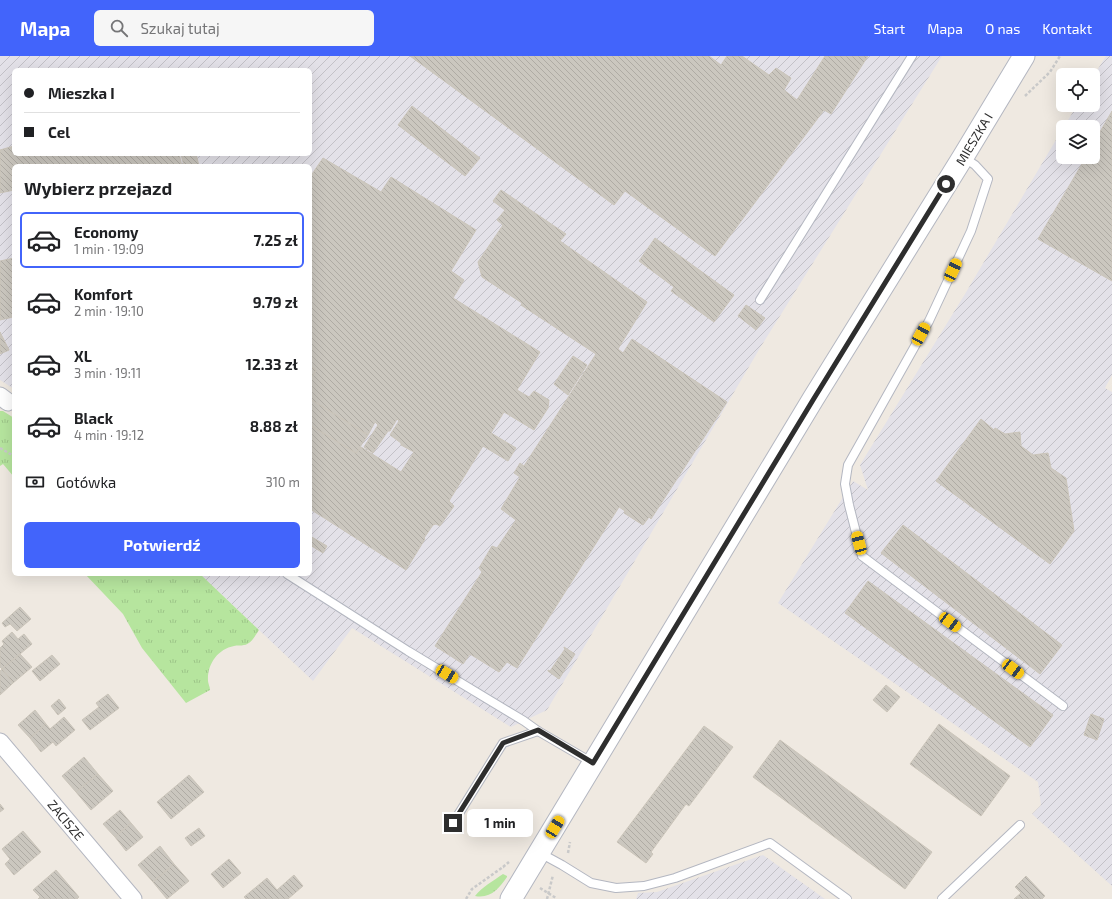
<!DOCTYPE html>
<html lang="pl">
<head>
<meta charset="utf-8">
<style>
	body { margin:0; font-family:"Exo 2",sans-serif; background:#f6f6f6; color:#202124; height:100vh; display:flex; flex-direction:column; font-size:15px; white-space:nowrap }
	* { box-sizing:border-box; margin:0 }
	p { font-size:13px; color:#757577 }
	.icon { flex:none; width:22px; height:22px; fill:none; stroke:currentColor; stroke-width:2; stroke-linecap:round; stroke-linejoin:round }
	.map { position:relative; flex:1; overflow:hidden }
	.panel { position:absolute; left:12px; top:108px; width:300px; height:412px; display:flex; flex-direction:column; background:#fff; border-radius:6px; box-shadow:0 4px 16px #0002 }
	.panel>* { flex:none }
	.top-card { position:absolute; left:12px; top:12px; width:300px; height:88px; border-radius:6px; box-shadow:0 4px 16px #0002; display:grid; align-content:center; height:88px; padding:0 12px; background:#fff }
	.fabs { position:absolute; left:1056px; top:12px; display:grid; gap:8px }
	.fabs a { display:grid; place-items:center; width:44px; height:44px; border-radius:6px; background:#fff; box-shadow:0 4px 16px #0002; font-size:20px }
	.end { position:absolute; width:18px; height:18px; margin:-9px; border:5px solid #2e2e2e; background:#fff; box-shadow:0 0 0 2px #fff }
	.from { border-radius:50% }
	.bubble { position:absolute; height:28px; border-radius:6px; background:#fff; box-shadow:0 4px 16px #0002; font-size:13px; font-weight:700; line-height:28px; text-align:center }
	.car { position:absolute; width:12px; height:24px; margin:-12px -6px; border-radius:5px; box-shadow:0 0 3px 1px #0007; background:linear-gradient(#f5c518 24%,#345 0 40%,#f5c518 0 76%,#345 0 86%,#f5c518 0) }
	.top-card b { display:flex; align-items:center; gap:14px; height:38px; font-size:15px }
	.top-card b+b { border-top:1px solid #e0e0e0 }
	.top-card i { width:10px; height:10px; background:#202124 }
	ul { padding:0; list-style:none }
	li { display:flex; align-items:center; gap:12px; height:56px; margin:0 8px 6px; padding:0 4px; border:2px solid transparent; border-radius:6px }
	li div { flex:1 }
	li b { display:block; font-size:15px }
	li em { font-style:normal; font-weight:700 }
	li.current { border-color:#4264fb }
	li>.icon { width:36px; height:36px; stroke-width:1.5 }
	h2 { padding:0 12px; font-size:18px; line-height:48px }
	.pay { display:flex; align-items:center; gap:10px; height:44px; padding:0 12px; font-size:15px }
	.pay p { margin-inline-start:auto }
	.button { display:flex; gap:8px; margin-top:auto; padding:8px 12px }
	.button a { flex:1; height:46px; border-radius:6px; background:#4264fb; color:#fff; font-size:16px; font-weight:700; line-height:46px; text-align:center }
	header { display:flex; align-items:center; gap:24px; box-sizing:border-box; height:56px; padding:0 20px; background:#4264fb; color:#fff }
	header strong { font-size:19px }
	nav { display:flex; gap:22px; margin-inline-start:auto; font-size:14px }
	.search { width:280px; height:36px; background:#f6f6f6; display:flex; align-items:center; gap:10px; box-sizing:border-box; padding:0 14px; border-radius:6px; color:#757577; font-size:15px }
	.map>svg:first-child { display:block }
	.industrial { fill:url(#industrial-furrows); fill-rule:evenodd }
	.grass { fill:url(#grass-tufts) }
	.building { fill:url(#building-back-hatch); stroke:#cbc5ba }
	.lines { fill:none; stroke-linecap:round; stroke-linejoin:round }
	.service-casing { stroke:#b4b7c1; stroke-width:10 }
	.minor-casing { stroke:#b4b7c1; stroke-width:19 }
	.tertiary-casing { stroke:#b4b7c1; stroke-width:23 }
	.path { stroke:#c9c9c9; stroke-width:2.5; stroke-dasharray:3 2; stroke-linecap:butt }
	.service { stroke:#fff; stroke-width:8 }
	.minor { stroke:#fff; stroke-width:17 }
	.tertiary { stroke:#fff; stroke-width:21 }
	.route { stroke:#2e2e2e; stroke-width:5 }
	.labels { text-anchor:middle; stroke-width:4; stroke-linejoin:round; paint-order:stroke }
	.street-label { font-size:13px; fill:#2e2e2e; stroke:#fff }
</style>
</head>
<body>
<header>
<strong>Mapa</strong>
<div class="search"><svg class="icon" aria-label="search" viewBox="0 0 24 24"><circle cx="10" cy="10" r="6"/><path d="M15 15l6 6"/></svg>Szukaj tutaj</div>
<nav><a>Start</a><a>Mapa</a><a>O nas</a><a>Kontakt</a></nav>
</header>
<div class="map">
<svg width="1112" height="843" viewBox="0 0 1112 843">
	<defs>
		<pattern id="industrial-furrows" width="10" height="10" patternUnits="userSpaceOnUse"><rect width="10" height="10" fill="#e3e1e8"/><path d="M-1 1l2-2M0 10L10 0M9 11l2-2" fill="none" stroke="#c3c1c7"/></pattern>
		<pattern id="grass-tufts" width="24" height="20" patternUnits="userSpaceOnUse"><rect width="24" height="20" fill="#b6e59e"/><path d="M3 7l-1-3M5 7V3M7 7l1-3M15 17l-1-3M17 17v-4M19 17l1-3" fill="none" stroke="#9dc588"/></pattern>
		<pattern id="building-back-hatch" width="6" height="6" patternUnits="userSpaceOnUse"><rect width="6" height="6" fill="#cbc7bf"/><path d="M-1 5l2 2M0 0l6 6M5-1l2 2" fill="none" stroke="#afaba4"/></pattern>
	</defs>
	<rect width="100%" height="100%" fill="#efe9e1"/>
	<g class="industrial">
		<path d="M0 0H942L760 292 547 654 511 671 352 572 313 625 200 518H310V110H14V333L0 324ZM14 14H310V98H14Z"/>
		<path d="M1106 0H1112V319L1105 332 1112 336V830L1032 758 1041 749 1038 726 778 547 853 425 868 434 860 409 965 238 1063 72V101H1093V71H1064L1077 49H1093V21Z"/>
		<path d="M763 799 825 843H636L638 837 657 836Z"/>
	</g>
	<g class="grass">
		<path d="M0 355H3L14 362V421L3 408 0 410Z"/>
		<path d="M85 518H200L259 574C255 580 251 588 244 589 241 590 237 589 234 590 218 593 207 608 208 625 208 627 210 631 210 634L186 647 142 592 123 558Z"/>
		<path d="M503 818 507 820V821C499 832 491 843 475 840 482 831 493 825 503 818Z"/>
	</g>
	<g class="building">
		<path d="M410 0H709L721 9 727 0H742L769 19 776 12 791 22 784 34 797 44 825 0H868L831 58 824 54 715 200 625 135 614 149Z"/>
		<path d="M412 50 480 102 465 120 398 69Z"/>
		<path d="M1112 55V225L1038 183 1086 101H1093V88Z"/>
		<path d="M14 90V98H179L182 110H14V134L0 137V94Z"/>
		<path d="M181 98H196L199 110H184Z"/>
		<path d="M323 102 381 136 391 121 476 174 451 215 464 224 453 242 540 296 517 334 529 341 534 335 549 344 548 352 534 374 504 356 491 377 516 392 508 405 483 390 449 445 454 450 440 470 436 468 433 469 424 482 425 483 406 514 310 453V369L356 397 361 391 401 416 414 396 401 389V387L390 379 399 365 397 363 390 375H388L373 397 364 391 378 369 375 366 368 379 310 343V324L316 314 310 310V121Z"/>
		<path d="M501 134 566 178 560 185 647 246 618 293 623 297 632 283 727 346 651 463 649 461 643 469 624 457 625 455 619 451 517 612 507 606 499 616 470 598 463 608 435 590 482 516 479 512 492 490 497 492 516 464 501 453 520 421 514 417 520 407 524 410 596 298 521 249 522 247 482 221 478 206 503 169 497 164 505 154 493 145Z"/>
		<path d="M655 182 734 239 714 266 671 235 674 231 639 205Z"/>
		<path d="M14 202V266L13 261 0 264V205Z"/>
		<path d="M746 249 765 262 756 274 738 260Z"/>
		<path d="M0 276 9 294 0 298Z"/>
		<path d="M573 300 587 309 568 339 554 328Z"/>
		<path d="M310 310 316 314 310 324Z"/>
		<path d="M310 343 368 379 356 397 310 369Z"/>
		<path d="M981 363 994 374 995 372 1005 378 1020 376 1021 390 1033 399 1048 397 1051 412 1066 422 1074 475 1050 508 936 425Z"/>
		<path d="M903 469 1062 589 1040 618 881 497Z"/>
		<path d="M310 480 327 490 323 497 310 489Z"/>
		<path d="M868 525 1053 659 1030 691 845 557Z"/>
		<path d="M20 551 31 563 17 575 10 568 5 571 2 567Z"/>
		<path d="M12 576 18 583 24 578 32 588 2 613 0 611V592L4 588 2 585Z"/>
		<path d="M564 591 575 598 559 623 548 615V614L550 615 565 593 564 592Z"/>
		<path d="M20 598 32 611 13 627 2 613Z"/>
		<path d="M52 599 60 608 40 625 32 615Z"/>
		<path d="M2 613 13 627 0 639V615Z"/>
		<path d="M886 629 900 641 887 656 873 644Z"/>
		<path d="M108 638 119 652 90 674 82 664 99 651 96 647Z"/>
		<path d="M59 643 66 652 58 659 51 650Z"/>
		<path d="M35 654 46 668 30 682 18 669Z"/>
		<path d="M1091 658 1104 663 1097 684 1084 679Z"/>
		<path d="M64 661 75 674 56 690 53 686 41 696 30 682 46 668 50 673Z"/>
		<path d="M939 668 1010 720 981 760 910 708Z"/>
		<path d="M704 670 733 691 689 750 686 748 651 796 653 798 646 807 617 786Z"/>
		<path d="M780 684 932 796 905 833 753 721Z"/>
		<path d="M84 701 98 718 76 736 62 720Z"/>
		<path d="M98 718 113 735 91 754 76 736Z"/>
		<path d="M189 719 204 736 171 763 157 746Z"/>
		<path d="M0 748 4 753 0 756Z"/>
		<path d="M120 754 131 767 115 781 103 768Z"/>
		<path d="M131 767 143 781 126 795 115 781Z"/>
		<path d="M199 772 205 780 191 790 185 782Z"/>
		<path d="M23 775 41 796 14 819 5 808 10 803 2 793Z"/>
		<path d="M160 790 174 808 153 826 138 809Z"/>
		<path d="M229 803 241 817 223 832 211 818Z"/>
		<path d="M174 808 189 825 167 843 153 826Z"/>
		<path d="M56 814 79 841 77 843H38L40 841 33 834Z"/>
		<path d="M294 819 303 830 288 843H246L244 841 267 822 277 834Z"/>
		<path d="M1026 820 1045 840 1042 843H1014L1021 837 1015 831Z"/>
	</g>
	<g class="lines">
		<defs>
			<g id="service">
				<path d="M963 101 975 109 988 123 971 175 929 265 848 409 845 428 849 449 862 500 1063 650"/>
				<path d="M760 244 912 0"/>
				<path d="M287 518 408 595 524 665 538 675 593 707"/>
				<path d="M453 767 503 687 538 675"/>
				<path d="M540 797 562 809 591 827 616 832 644 830 675 822 770 787 847 843"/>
				<path d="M942 843 1020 769"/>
			</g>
			<g id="minor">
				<path d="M0 340 8 346"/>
				<path d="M0 686 133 843"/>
			</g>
			<path id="tertiary" d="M511 843 813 343 963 101 1024 0"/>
		</defs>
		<use href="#service" class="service-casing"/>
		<use href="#minor" class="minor-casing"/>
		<use href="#tertiary" class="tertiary-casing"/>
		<g class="path">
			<path d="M1025 40 1050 16 1060 0"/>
			<path d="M0 392 14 400"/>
			<path d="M568 797 570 786"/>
			<path d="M503 811 509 806"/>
			<path d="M540 832 556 842"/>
			<path d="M466 843 472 833 503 811H504"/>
			<path d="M547 843 553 819"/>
		</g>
		<use href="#service" class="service"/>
		<use href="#minor" class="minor"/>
		<use href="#tertiary" class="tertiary"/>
	</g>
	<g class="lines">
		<path class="route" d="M453 767 503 687 538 674 593 707 813 344 946 128"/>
	</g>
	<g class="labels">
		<g class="street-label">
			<text transform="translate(974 83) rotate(-59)" y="5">MIESZKA I</text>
			<text transform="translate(66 764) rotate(50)" y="5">ZACISZE</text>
		</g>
	</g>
</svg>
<div class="fabs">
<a><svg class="icon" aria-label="locate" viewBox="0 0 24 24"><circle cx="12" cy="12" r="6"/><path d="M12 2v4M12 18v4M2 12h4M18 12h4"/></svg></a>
<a><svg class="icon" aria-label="layers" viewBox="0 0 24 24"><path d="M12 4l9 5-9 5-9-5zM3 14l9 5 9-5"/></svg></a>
</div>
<i class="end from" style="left:946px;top:128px"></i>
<i class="end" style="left:453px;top:767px"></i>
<div class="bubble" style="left:467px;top:753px;width:66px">1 min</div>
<i class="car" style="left:953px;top:214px;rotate:25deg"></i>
<i class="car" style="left:921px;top:278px;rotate:29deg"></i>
<i class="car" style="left:859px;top:487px;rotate:345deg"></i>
<i class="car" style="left:950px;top:566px;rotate:127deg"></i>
<i class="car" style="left:1013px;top:613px;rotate:127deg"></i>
<i class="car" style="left:447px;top:618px;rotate:121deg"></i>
<i class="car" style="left:555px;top:771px;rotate:31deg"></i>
<div class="top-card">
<b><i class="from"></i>Mieszka I</b>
<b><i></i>Cel</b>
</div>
<section class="panel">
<h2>Wybierz przejazd</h2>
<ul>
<li class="current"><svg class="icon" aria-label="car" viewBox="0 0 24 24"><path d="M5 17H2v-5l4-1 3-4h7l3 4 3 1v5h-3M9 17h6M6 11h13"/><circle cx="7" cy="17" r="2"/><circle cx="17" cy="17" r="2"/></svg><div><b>Economy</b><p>1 min · 19:09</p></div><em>7.25 zł</em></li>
<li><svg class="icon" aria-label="car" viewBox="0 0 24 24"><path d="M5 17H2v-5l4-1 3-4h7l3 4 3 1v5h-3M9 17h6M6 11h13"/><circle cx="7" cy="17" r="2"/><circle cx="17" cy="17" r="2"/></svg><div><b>Komfort</b><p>2 min · 19:10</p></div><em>9.79 zł</em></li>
<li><svg class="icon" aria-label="car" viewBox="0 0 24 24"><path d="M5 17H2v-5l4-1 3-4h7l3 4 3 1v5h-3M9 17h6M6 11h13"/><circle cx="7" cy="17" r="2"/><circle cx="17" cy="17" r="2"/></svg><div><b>XL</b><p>3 min · 19:11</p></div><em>12.33 zł</em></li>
<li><svg class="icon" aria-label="car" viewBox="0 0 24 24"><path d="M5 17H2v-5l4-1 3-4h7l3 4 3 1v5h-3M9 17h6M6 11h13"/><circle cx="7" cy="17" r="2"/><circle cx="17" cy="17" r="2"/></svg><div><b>Black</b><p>4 min · 19:12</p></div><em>8.88 zł</em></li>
</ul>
<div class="pay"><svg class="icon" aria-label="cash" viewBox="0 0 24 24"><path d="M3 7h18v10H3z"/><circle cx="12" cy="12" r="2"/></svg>Gotówka<p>310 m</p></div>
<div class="button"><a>Potwierdź</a></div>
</section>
</div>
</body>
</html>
